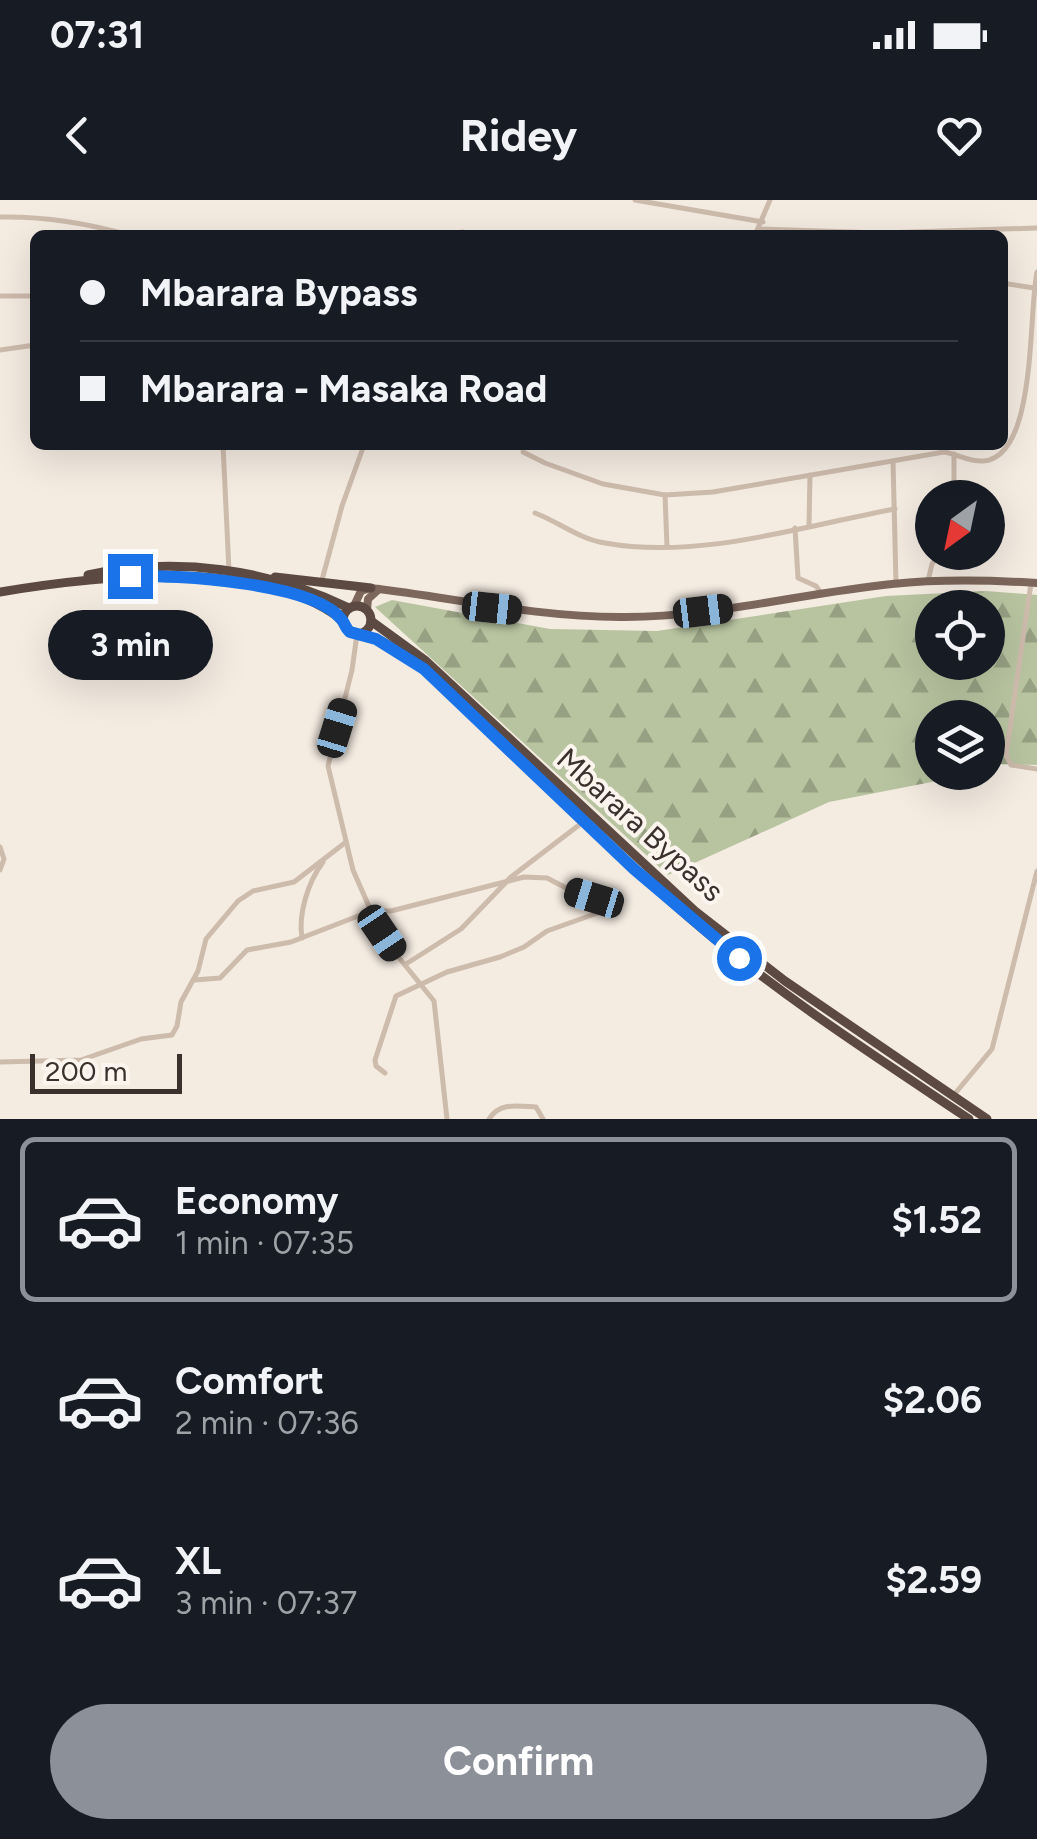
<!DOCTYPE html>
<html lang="en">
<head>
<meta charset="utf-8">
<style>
	body { margin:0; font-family:Figtree,sans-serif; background:#20242c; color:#f1f3f6; height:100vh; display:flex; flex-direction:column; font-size:38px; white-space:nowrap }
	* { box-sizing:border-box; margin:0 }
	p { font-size:32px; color:#9ea1a6 }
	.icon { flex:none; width:55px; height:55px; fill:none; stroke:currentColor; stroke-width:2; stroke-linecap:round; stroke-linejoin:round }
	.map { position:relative; height:919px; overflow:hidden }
	.details { display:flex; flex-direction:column; background:#171b24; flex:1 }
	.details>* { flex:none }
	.top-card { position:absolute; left:30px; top:30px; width:978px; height:220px; border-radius:15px; box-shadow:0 10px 40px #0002; display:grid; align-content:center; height:220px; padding:0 50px; background:#171b24 }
	.needle { width:65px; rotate:213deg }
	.controls { position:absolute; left:915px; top:280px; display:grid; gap:20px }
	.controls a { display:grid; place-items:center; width:90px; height:90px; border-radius:50%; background:#171b24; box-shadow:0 10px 40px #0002; font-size:50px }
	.scale { position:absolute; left:30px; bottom:25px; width:152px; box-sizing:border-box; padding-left:10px; border:5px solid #3b302b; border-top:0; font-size:28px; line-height:35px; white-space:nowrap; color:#3b302b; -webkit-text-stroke:8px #fbf5ee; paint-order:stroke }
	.end { position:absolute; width:45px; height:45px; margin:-22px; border:12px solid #1a73e8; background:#fff; box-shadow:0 0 0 5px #fff }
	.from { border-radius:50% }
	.bubble { position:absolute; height:70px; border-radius:35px; background:#171b24; box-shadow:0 10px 40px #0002; font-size:32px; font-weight:700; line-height:70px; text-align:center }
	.car { position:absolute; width:30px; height:60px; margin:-30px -15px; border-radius:12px; box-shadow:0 0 8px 2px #0007; background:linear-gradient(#222 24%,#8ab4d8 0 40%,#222 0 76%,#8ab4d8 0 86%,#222 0) }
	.top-card b { display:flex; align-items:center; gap:35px; height:95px; font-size:38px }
	.top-card b+b { border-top:2px solid #363941 }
	.top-card i { width:25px; height:25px; background:#f1f3f6 }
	ul { padding:18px 0 0; list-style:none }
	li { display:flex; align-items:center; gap:30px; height:165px; margin:0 20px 15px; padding:0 30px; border:5px solid transparent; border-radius:15px }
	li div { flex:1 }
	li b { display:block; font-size:38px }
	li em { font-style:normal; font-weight:700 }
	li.on { border-color:#8c9099 }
	li>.icon { width:90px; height:90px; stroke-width:1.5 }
	.cta { display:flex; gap:20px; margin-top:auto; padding:20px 50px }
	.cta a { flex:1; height:115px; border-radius:60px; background:#8c9099; color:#fff; font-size:40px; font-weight:700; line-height:115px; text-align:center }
	.status { display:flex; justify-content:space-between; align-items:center; height:70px; padding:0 50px; background:#171b24; direction:ltr }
	.status svg { height:28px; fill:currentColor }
	header { display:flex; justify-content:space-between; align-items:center; height:130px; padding:0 50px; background:#171b24; font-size:45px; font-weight:700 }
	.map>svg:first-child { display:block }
	.forest { fill:url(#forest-firs); fill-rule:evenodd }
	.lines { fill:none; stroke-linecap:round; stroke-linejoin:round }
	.minor { stroke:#cdbbac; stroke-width:5 }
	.major { stroke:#7d675c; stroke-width:8 }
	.highway { stroke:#5c4a42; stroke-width:9 }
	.route { stroke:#1a73e8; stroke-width:12 }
	.labels { text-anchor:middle; stroke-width:8; stroke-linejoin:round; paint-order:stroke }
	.street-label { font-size:30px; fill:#3b302b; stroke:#fbf5ee }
</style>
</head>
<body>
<div class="status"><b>07:31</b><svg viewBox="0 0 49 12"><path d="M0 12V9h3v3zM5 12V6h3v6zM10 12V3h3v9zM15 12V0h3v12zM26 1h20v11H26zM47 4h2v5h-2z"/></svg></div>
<header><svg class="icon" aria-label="back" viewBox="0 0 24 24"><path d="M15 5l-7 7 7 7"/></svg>Ridey<svg class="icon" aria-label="heart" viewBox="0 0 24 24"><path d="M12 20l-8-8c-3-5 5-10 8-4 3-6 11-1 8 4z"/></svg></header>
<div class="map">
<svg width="1037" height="919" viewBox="0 0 1037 919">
	<defs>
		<pattern id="forest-firs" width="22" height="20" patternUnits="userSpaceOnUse" patternTransform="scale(2.5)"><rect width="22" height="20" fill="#b8c4a0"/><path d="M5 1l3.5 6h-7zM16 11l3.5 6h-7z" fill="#97a083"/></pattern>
	</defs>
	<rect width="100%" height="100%" fill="#f4ebe1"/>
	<path class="forest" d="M986 391 1037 395V565L988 564V518H932V572L953 573 942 580 829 602 668 675 375 407 392 400 550 429 657 431 886 396ZM932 408H988V462H932Z"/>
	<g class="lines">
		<g class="minor">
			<path d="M635 0 763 22"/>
			<path d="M0 17C45 16 86 23 129 35"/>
			<path d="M759 29 881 33 1037 28"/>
			<path d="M448 35 462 32 482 35"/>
			<path d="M755 35 770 0"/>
			<path d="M1002 83 1034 88"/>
			<path d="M0 96H35"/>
			<path d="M0 150 35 145"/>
			<path d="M223 245 229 371"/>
			<path d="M523 252 545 263 603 284 665 295 713 292 944 252C957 254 970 262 983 261 1037 257 1028 117 1037 72"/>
			<path d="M893 261 896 383"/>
			<path d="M665 295 667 347"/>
			<path d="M954 298V254"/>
			<path d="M535 313C559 322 579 339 605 343 700 360 802 326 895 309"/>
			<path d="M809 325 810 275"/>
			<path d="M795 328 798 378 816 386 822 394"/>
			<path d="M322 380 342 306 364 245"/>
			<path d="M928 381 932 364 941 352"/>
			<path d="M1031 383 1006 555 1011 565 1037 569"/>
			<path d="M357 434 352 470 328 566 353 670 374 718 396 754 434 801 447 919"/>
			<path d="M0 647 4 659 0 670"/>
			<path d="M302 738C298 714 308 682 323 662"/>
			<path d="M406 764 461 729 511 677 583 622"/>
			<path d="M194 780 220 778 247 750 291 742 371 711H391L524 677 547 678 572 691 620 705"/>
			<path d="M0 862 81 860 141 839 172 835 177 826 181 802 198 771 206 739 238 701 253 691 294 682 346 642"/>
			<path d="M385 873 376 866 375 860 396 796 447 772 500 757 524 747 547 731 617 706"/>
			<path d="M953 896 992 849 1037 671"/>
			<path d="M489 919C500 902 517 906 536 907L543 919"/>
		</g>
		<g class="major">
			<path d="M354 406 361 391 371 388C455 398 536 417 620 417 712 418 802 393 892 384 940 379 989 380 1037 383"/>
			<path d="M367 410 368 399 379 389"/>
		</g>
		<g class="highway">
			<path d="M88 375C176 356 269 369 349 408"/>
			<path d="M275 377 371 388"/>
			<path d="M0 392C96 376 261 356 342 420"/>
			<circle cx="357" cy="420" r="14"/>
			<path d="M371 421 426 461 695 711 785 781 987 919"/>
			<path d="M360 434C419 447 487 528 531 570 583 621 636 672 692 720 778 794 875 856 969 919"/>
		</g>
	</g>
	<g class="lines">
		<path class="route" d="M130 376C175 375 314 382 342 420 345 424 346 429 350 432L376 439 424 469 634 669 739 758"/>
	</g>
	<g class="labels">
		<g class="street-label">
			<text transform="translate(640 625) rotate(42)" y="10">Mbarara Bypass</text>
		</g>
	</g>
</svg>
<div class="controls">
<a><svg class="needle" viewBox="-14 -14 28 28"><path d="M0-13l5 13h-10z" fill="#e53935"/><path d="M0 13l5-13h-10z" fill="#9ea1a6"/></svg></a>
<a><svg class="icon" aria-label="locate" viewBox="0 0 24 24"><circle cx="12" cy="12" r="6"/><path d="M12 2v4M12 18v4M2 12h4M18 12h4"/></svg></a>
<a><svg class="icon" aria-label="layers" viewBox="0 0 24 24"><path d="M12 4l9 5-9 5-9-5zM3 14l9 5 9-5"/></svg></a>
</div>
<div class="scale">200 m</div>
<i class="end from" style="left:739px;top:758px"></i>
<i class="end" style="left:130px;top:376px"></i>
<div class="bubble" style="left:48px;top:410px;width:165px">3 min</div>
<i class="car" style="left:492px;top:408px;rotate:96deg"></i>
<i class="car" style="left:703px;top:411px;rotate:83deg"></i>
<i class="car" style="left:337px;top:528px;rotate:17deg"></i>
<i class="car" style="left:594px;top:698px;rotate:287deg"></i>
<i class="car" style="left:382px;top:733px;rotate:146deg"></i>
<div class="top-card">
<b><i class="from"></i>Mbarara Bypass</b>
<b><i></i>Mbarara - Masaka Road</b>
</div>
</div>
<section class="details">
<ul>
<li class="on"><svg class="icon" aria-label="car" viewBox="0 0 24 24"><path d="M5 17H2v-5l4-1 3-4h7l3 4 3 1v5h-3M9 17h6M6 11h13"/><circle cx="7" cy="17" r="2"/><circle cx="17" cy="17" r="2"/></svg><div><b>Economy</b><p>1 min · 07:35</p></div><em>$1.52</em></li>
<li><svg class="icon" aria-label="car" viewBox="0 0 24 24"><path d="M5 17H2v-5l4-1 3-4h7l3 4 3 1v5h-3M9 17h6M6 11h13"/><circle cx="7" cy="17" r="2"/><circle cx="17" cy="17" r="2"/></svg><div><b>Comfort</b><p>2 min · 07:36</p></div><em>$2.06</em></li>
<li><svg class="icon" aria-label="car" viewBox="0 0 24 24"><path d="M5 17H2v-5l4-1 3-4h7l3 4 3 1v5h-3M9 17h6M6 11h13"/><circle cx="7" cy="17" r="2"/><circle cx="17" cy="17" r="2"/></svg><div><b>XL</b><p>3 min · 07:37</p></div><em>$2.59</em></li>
</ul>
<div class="cta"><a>Confirm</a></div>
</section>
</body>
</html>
